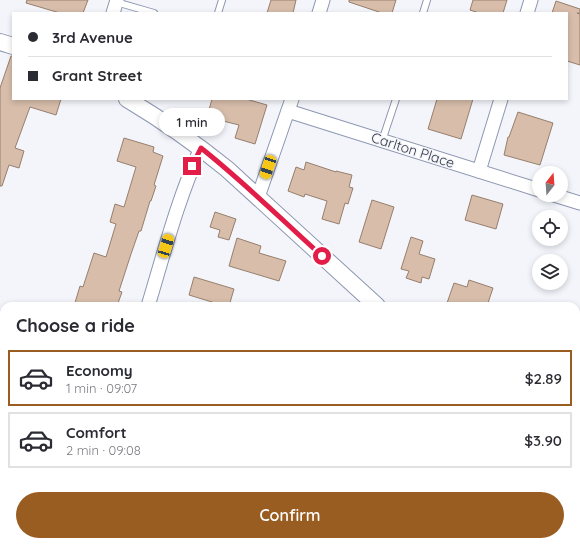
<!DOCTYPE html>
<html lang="en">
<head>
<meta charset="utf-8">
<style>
	body { margin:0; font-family:Quicksand,sans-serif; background:#f2f2f3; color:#2b2b33; height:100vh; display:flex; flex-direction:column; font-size:15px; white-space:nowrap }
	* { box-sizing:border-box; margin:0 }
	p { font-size:13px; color:#7c7c81 }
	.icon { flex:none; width:22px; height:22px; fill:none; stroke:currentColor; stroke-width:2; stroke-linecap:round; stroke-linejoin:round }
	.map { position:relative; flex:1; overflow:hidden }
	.sheet { position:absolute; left:0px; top:302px; width:580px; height:244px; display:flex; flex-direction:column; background:#fff; border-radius:12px 12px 0 0; box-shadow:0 2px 6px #0003 }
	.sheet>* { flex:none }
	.hud { position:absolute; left:12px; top:12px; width:556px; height:88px; border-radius:0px; box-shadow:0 2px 6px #0003; display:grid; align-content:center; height:88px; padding:0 16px; background:#fff }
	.needle { width:26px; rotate:17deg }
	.controls { position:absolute; left:532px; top:166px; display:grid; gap:8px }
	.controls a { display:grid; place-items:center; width:36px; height:36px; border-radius:50%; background:#fff; box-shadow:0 2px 6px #0003; font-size:20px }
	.end { position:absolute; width:18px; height:18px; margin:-9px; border:5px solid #e11d48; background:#fff; box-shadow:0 0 0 2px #fff }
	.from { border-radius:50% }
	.bubble { position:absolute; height:28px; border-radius:14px; background:#fff; box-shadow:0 2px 6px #0003; font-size:13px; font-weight:600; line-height:28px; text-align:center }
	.car { position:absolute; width:12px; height:24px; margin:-12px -6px; border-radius:5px; box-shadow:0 0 3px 1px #0007; background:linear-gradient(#f5c518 24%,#345 0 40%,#f5c518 0 76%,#345 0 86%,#f5c518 0) }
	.hud b { display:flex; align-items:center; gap:14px; height:38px; font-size:15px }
	.hud b+b { border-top:1px solid #e1e1e2 }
	.hud i { width:10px; height:10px; background:#2b2b33 }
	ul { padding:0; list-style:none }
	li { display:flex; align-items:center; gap:12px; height:56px; margin:0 8px 6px; padding:0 8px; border:2px solid #e1e1e2; border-radius:0px }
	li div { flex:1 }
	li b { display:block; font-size:15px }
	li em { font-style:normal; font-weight:600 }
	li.current { border-color:#995c21 }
	li>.icon { width:36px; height:36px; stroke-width:1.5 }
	h2 { padding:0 16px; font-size:18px; line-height:48px }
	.action { display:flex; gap:8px; margin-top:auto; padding:8px 16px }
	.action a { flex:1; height:46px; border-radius:24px; background:#995c21; color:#fff; font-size:16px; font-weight:600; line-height:46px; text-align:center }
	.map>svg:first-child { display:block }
	.building { fill:#d7bdaa; stroke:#977f6d }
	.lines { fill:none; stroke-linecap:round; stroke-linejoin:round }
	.service-casing { stroke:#8d97b1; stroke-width:8 }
	.minor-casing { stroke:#8d97b1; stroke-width:15 }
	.tertiary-casing { stroke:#8d97b1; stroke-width:18 }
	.service { stroke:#fff; stroke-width:6 }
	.minor { stroke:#fff; stroke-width:13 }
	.tertiary { stroke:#fff; stroke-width:16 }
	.route { stroke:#e11d48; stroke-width:5 }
	.labels { text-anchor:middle; stroke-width:3; stroke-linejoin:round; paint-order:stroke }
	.street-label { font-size:14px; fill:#31353f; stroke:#f3f5fb }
</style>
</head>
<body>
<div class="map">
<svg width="580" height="546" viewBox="0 0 580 546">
	<rect width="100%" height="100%" fill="#f3f5fb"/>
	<g class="building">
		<path d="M27 0H88L83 13H60L26 3Z"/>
		<path d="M271 0H296L293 13H267Z"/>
		<path d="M349 0H396L392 13H382L349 2Z"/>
		<path d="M473 0H507L503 13H479L470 10Z"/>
		<path d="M556 1 580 9V13H577L580 14V65L567 61V13H552Z"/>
		<path d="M11 56H13V99H61L56 115 30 107 15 148 24 151 19 168 9 165 2 186H0V88Z"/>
		<path d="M212 99H246L267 105 255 144 235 138 239 125 207 117Z"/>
		<path d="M437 99H473L461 139 428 129Z"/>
		<path d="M518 112 553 123 540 165 504 155 508 137H509Z"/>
		<path d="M124 138 154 147 153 152 163 156 154 185 156 186 151 201H150L141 231H139L131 254 119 291 122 292 117 306H74L80 286 83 287 94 253 106 257 116 224 110 222 115 204 124 207 136 167 117 161Z"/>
		<path d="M306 162 336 172V171L352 175 349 187 353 188 348 204 345 203 339 224 322 219 327 201 305 194 304 197 288 191 296 167 304 170Z"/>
		<path d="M472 195 503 204 496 229 465 220Z"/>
		<path d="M372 200 394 207 381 249 359 242Z"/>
		<path d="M215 212 236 219 229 240 218 237 220 230 210 227Z"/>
		<path d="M411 237 423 241 419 254 435 259 429 279 422 277 421 283 406 278 409 271 401 269Z"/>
		<path d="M237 238 261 246 259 253 286 261 279 281 229 266Z"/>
		<path d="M194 277 234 289 229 306H225L189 295Z"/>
		<path d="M469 280 493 288 487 306H446L454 283 467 287Z"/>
	</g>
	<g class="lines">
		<defs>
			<g id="service">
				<path d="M116 2 154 13"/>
				<path d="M218 13 222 0"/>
				<path d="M423 13 427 0"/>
				<path d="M382 141 396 99"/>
				<path d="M576 508 580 507"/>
			</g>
			<g id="minor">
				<path d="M113 13 117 0"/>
				<path d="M319 13 323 0"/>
				<path d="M527 13 531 0"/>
				<path d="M288 111 539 190"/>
				<path d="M479 171 501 99"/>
				<path d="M554 195 580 203"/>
				<path d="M258 197 292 99"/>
				<path d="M148 306C164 253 178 198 201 148"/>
				<path d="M0 466 4 468"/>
				<path d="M170 542 178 546"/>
				<path d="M138 546 139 542"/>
				<path d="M328 546 329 542"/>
			</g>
			<g id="tertiary">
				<path d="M0 42 13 46"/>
				<path d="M127 99C162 120 195 143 227 169L377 306"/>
				<path d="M564 542 566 546"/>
			</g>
		</defs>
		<use href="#service" class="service-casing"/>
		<use href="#minor" class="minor-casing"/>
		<use href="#tertiary" class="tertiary-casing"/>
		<use href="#service" class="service"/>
		<use href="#minor" class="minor"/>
		<use href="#tertiary" class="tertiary"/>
	</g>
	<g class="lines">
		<path class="route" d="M192 166 201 148C244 182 282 220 322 256"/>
	</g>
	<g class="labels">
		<g class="street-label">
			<text transform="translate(413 150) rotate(18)" y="5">Carlton Place</text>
		</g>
	</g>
</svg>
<div class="controls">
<a><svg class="needle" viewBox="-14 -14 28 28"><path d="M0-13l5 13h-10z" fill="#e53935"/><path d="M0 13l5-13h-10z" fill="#7c7c81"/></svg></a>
<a><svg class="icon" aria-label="locate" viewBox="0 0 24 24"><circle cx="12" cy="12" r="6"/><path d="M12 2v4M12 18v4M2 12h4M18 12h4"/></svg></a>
<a><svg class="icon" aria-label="layers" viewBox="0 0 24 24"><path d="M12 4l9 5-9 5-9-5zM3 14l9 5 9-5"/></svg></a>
</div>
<i class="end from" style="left:322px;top:256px"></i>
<i class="end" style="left:192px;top:166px"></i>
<div class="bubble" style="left:159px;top:108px;width:66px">1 min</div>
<i class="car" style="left:268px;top:167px;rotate:199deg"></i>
<i class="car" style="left:166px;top:246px;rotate:17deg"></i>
<div class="hud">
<b><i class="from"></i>3rd Avenue</b>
<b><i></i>Grant Street</b>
</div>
<section class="sheet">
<h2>Choose a ride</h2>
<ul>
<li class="current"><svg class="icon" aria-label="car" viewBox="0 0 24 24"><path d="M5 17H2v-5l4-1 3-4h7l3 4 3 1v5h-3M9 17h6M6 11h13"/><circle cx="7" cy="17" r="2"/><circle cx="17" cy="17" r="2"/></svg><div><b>Economy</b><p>1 min · 09:07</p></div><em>$2.89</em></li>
<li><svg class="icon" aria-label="car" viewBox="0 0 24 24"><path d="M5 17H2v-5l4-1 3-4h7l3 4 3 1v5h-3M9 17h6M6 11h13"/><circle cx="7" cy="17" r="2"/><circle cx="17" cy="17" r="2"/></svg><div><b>Comfort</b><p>2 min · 09:08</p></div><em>$3.90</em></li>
</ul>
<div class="action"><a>Confirm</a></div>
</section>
</div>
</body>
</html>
